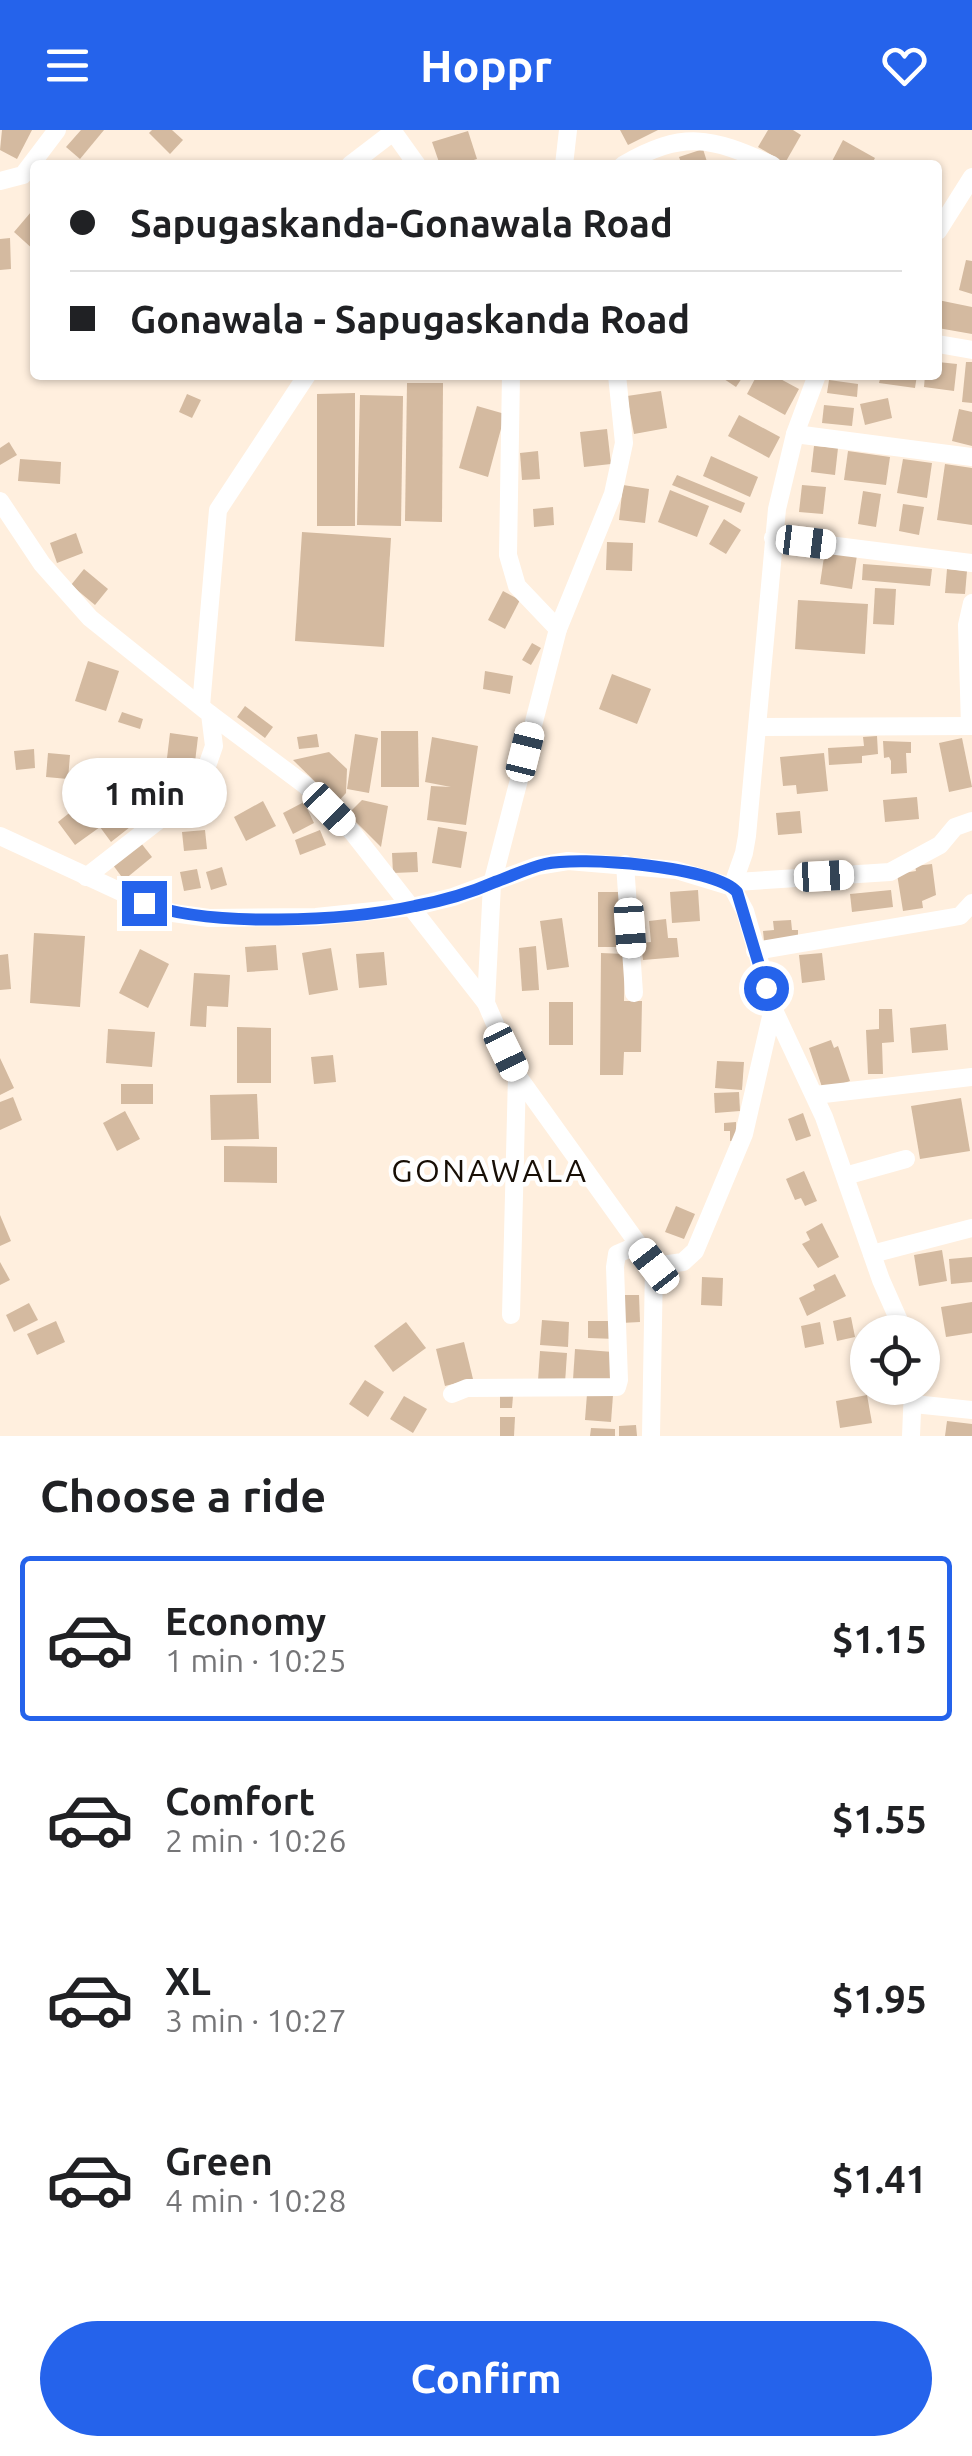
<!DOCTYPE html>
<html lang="en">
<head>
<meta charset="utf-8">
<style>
	body { margin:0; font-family:Ubuntu,sans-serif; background:#f6f6f6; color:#202124; height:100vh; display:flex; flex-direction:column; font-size:38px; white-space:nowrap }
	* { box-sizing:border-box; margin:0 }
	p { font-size:32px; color:#757577 }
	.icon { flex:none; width:55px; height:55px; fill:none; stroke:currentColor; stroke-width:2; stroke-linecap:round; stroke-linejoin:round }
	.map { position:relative; height:1306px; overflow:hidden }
	.side { display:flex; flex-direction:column; background:#fff; flex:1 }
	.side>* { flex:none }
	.top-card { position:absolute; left:30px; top:30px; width:912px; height:220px; border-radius:10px; box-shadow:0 2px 8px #0004; display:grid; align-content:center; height:220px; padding:0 40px; background:#fff }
	.tools { position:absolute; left:850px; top:1185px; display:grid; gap:20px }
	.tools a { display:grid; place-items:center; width:90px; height:90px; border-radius:50%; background:#fff; box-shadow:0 2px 8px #0004; font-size:50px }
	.end { position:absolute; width:45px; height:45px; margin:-22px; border:12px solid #2563eb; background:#fff; box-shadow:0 0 0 5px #fff }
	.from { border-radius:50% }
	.bubble { position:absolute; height:70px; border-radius:35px; background:#fff; box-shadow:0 2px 8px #0004; font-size:32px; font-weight:700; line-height:70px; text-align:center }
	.car { position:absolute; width:30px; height:60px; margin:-30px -15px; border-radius:12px; box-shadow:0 0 8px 2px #0007; background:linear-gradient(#fff 24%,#345 0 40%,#fff 0 76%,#345 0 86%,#fff 0) }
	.top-card b { display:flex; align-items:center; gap:35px; height:95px; font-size:38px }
	.top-card b+b { border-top:2px solid #e0e0e0 }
	.top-card i { width:25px; height:25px; background:#202124 }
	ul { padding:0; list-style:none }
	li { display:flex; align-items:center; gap:30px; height:165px; margin:0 20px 15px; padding:0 20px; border:5px solid transparent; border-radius:10px }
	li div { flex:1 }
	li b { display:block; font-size:38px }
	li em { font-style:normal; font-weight:700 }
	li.selected { border-color:#2563eb }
	li>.icon { width:90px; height:90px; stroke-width:1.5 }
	h2 { padding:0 40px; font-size:45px; line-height:120px }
	.button { display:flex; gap:20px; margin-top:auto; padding:20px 40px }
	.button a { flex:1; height:115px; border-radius:60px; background:#2563eb; color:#fff; font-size:40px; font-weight:700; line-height:115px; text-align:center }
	header { display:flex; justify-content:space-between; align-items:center; height:130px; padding:0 40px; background:#2563eb; color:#fff; font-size:45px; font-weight:700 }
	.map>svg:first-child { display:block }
	.building { fill:#d4baa0 }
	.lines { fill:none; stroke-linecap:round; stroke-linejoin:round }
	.minor { stroke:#fff; stroke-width:18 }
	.route { stroke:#2563eb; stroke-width:12 }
	.labels { text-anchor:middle; stroke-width:9; stroke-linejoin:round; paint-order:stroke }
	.quarter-label { font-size:32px; letter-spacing:2.5px; fill:#170e05; stroke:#fff }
</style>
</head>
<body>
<header><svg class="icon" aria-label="menu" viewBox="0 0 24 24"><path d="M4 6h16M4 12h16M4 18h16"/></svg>Hoppr<svg class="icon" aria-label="heart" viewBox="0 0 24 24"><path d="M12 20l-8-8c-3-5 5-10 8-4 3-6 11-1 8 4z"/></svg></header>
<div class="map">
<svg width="972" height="1306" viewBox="0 0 972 1306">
	<rect width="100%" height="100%" fill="#ffefde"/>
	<g class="building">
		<path d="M2 0H32L17 29 0 20Z"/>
		<path d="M81 0H104L80 29 66 17Z"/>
		<path d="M152 0H172L183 10 170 24 149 3Z"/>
		<path d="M620 0H658L628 15Z"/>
		<path d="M768 0H793L801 5 785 33 758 17Z"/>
		<path d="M468 1 477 29 457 35H440L432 12Z"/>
		<path d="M843 10 875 28 871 35H830Z"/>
		<path d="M703 19 708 35H682L679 27Z"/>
		<path d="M31 82 35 86V121L14 102Z"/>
		<path d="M10 108 11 139 0 140V109Z"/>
		<path d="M966 130 972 131V164L959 160Z"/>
		<path d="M938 170 972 177V204L938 198Z"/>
		<path d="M938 232 957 234 954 261 924 257 925 245H938Z"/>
		<path d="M966 232H972V273L962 272Z"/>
		<path d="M544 245H575V248L545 250Z"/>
		<path d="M718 245H744L736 257Z"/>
		<path d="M757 245H773L799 259 785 285 747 264Z"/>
		<path d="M881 245H917L915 258 879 253Z"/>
		<path d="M829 250 858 254 857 267 827 263Z"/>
		<path d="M407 253H443L442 392 405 391Z"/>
		<path d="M661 261 667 298 634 304 627 266Z"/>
		<path d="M355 263V396H317V264Z"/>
		<path d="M187 264 201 270 192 288 179 282Z"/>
		<path d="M360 265 403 266 401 396 357 395Z"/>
		<path d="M888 268 892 288 865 295 860 274Z"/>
		<path d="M824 275 854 278 852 296 822 293Z"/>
		<path d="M477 276 505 284 488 347 459 338Z"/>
		<path d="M959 279 972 282V316L952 311Z"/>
		<path d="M739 285 780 307 769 328 728 306Z"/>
		<path d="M607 299 611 334 584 337 580 302Z"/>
		<path d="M9 312 17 325 0 335V318Z"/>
		<path d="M814 316 838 318 835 345 811 342Z"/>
		<path d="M538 321 540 349 522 350 520 323Z"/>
		<path d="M848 321 890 327 886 355 844 350Z"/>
		<path d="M711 326 758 347 750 367 703 346Z"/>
		<path d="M20 329 61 332 60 354 18 351Z"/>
		<path d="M903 329 932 333 927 368 897 363Z"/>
		<path d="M945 334 972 338V395L937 390Z"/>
		<path d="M677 345 745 373 741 383 672 355Z"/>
		<path d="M623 355 649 359 645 393 619 390Z"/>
		<path d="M802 355 826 357 823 384 799 382Z"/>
		<path d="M670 360 709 376 697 407 658 392Z"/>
		<path d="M863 361 881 364 876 397 858 394Z"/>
		<path d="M903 374 924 377 919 405 899 401Z"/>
		<path d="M553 377 554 395 534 397 533 379Z"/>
		<path d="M724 389 741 400 726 424 709 414Z"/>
		<path d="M302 402 391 408 384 517 295 511Z"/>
		<path d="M76 403 83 423 57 433 50 413Z"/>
		<path d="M607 412 633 413 632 441 606 440Z"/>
		<path d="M825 420 857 425 852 459 820 454Z"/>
		<path d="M863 434 932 439 930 456 862 450Z"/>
		<path d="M84 439 108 459 95 475 71 455Z"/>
		<path d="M947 439 967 441 965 464 945 463Z"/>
		<path d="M875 458 896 459 894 495 873 494Z"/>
		<path d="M503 461 520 470 505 499 488 490Z"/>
		<path d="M798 470 868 474 865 524 795 519Z"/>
		<path d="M532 513 541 518 531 535 522 530Z"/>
		<path d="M88 531 119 541 106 581 75 571Z"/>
		<path d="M485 541 513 546 510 564 483 559Z"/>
		<path d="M612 544 651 559 637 594 599 579Z"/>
		<path d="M245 576 273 597 265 608 237 587Z"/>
		<path d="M122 582 143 589 140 599 118 592Z"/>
		<path d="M381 601H418L419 657H381Z"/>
		<path d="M170 603 198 607 195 632 167 628Z"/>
		<path d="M317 604 319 617 299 619 297 607Z"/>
		<path d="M355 604 378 608 369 663 347 659Z"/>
		<path d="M877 606 878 624 862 626V633L829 635 828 618 864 616 863 607Z"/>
		<path d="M432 607 478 616 466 695 427 690 431 656 451 657 425 652Z"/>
		<path d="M962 608 972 657 949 662 939 613Z"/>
		<path d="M883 611 911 612V623H906L907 643 891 644V631L889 627 884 628Z"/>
		<path d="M34 619 35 638 16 640 14 621Z"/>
		<path d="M329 622 347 639 346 663 337 673 293 630Z"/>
		<path d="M48 623 70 625 68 649 46 647Z"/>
		<path d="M824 623 828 661 797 664 796 655 783 656 780 627Z"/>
		<path d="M93 664 109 686 131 669 144 686 111 712 100 697 75 715 58 692Z"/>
		<path d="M917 667 919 689 885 692 883 670Z"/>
		<path d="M362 670 388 676 381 717 348 684Z"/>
		<path d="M263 671 276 696 246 711 234 687Z"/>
		<path d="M304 672 314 693 293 704 283 683Z"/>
		<path d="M800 681 802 703 778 705 776 683Z"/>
		<path d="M438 697 467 702 461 738 432 733Z"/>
		<path d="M205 700 207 719 184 721 182 702Z"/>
		<path d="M320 700 326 715 300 725 295 710Z"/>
		<path d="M141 713 152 727 124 750 113 735Z"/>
		<path d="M417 722 418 742 393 743 392 723Z"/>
		<path d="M932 734 936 765 922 771 923 778 903 781 897 744 916 741 915 736Z"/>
		<path d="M222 737 227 755 211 760 206 742Z"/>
		<path d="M197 739 201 758 184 761 180 742Z"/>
		<path d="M698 760 700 791 672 793 670 762Z"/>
		<path d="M891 760 893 777 852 782 850 764Z"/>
		<rect x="598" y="762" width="23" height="55"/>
		<path d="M562 788 569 837 547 840 540 791Z"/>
		<path d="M666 789 668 808H677L679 827 643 830 641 813 651 812 649 791Z"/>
		<path d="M791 790 792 800H798V808L764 811 763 801 774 800 773 791Z"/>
		<path d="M34 803 85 806 80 877 30 873Z"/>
		<path d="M276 815 278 840 247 842 245 817Z"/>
		<path d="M536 816 539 860 522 861 519 818Z"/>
		<path d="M331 818 338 860 309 865 302 823Z"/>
		<path d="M140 819 169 834 148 878 119 863Z"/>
		<path d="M384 822 387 855 359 858 356 824Z"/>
		<path d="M601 823 625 824 624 871H642L641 922H624L623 945H600Z"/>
		<path d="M822 823 825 850 802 853 799 825Z"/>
		<path d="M8 824 11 859 0 860V825Z"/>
		<path d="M194 843 230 845 228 877 207 876 206 897 190 896Z"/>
		<rect x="549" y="872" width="24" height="43"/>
		<path d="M879 879H892L894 912 882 913 883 944H868L866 900 879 899Z"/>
		<path d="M946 894 948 920 912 923 910 898Z"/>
		<path d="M237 897 271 898V953H237Z"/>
		<path d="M108 899 155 902 152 937 106 933Z"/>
		<path d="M831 910 834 918 838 916 850 951 823 960 809 918Z"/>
		<path d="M333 925 336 952 314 954 311 927Z"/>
		<path d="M0 928 14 958 0 965Z"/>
		<path d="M717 931 744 932 742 960 715 958Z"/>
		<rect x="121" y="954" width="32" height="20"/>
		<path d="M739 962 740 981 715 983 714 963Z"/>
		<path d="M257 964 259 1009 211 1010 210 965Z"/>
		<path d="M13 967 22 990 0 1000V972Z"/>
		<path d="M961 968 970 1021 920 1029 911 976Z"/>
		<path d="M125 981 140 1009 117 1021 103 993Z"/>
		<path d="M803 983 811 1006 796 1011 788 989Z"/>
		<path d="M736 992V1011H730V1001H724V993Z"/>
		<path d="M224 1016 277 1017V1053L224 1052Z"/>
		<path d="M804 1041 817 1071 805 1076 801 1068 795 1070 786 1049Z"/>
		<path d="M676 1076 695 1084 684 1109 665 1102Z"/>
		<path d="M0 1085 11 1111 0 1116Z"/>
		<path d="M822 1093 839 1127 818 1138 802 1114 810 1110 806 1102Z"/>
		<path d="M942 1120 947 1151 919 1156 914 1125Z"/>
		<path d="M972 1127V1152L951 1154 949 1129Z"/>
		<path d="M0 1132 10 1150 0 1155Z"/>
		<path d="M835 1144 846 1166 807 1186 799 1168 815 1160 813 1155Z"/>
		<path d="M702 1147 723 1148 722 1176 701 1175Z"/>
		<path d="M620 1165H639L640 1192 621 1193Z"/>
		<path d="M972 1172V1203L946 1207 941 1177Z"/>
		<path d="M29 1173 38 1190 14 1202 6 1185Z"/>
		<path d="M851 1187 855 1207 837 1211 833 1191Z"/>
		<path d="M542 1190 569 1192 568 1217 540 1215Z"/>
		<path d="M56 1191 65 1212 37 1225 27 1204Z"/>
		<path d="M588 1191H616V1209L588 1208Z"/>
		<path d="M406 1192 426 1218 393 1242 374 1216Z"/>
		<path d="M820 1192 824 1214 805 1218 801 1196Z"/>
		<path d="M464 1212 473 1249 445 1256 436 1219Z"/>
		<path d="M575 1219 613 1222 611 1252 573 1250Z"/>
		<path d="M540 1221 567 1223 565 1253 538 1251Z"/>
		<path d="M365 1250 384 1262 368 1287 349 1274Z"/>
		<path d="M587 1264 613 1265 611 1292 585 1290Z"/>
		<path d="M500 1265 513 1266 512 1278H500Z"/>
		<path d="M867 1265 872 1293 840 1298 836 1271Z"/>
		<path d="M404 1266 427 1279 413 1303 390 1289Z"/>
		<path d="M500 1287H515L514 1306H500Z"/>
		<path d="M947 1291 972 1294V1306H945Z"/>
		<path d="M636 1295 637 1306H619V1296Z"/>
		<path d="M591 1298 615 1299V1306H590Z"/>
	</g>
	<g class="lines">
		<g class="minor">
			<path d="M392 0 417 35"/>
			<path d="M350 35 393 2"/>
			<path d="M564 35 568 0"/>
			<path d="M623 35C683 0 711 7 772 35"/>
			<path d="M0 51 23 45 57 0"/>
			<path d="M938 101 972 47"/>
			<path d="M938 214 972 220"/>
			<path d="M511 245 508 425 517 456 558 499"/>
			<path d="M617 245 624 313 613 364 558 499 492 754 486 873 517 945 654 1136 651 1306"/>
			<path d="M795 304 972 327"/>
			<path d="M0 371 42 434 90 488 210 584 214 616 199 659 86 747"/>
			<path d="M773 408 972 433"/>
			<path d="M201 576 218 380 307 245"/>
			<path d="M210 584 305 655 353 703 486 873"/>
			<path d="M970 596 967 495 972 473"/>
			<path d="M758 597 972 596"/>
			<path d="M0 706 145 773 173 783 209 788 316 787 412 777 453 767 537 736 568 731 676 740 732 757"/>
			<path d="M625 734 634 863"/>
			<path d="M736 752 890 742 940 715 955 697 972 691"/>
			<path d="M732 757 744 723 747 706 777 379 795 304 817 245"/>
			<path d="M732 757 745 781 773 878 824 987 881 1150 904 1202"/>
			<path d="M755 821 960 786 972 773"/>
			<path d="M815 965 972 947"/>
			<path d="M845 1046 906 1029"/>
			<path d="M872 1124 972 1098"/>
			<path d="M654 1136 683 1132 695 1121 744 1004 773 878"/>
			<path d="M511 1185 517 945"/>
			<path d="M452 1264 467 1258 617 1257 619 1250 615 1137 617 1124 638 1115"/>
			<path d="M914 1274 972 1280"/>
			<path d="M911 1306 913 1258"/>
		</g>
	</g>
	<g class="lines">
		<path class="route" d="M144 773C210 798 346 791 415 776 442 771 470 763 495 752 512 746 528 738 545 734 580 726 713 736 737 762L766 858"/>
	</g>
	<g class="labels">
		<g class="quarter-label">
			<text x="490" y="1052">GONAWALA</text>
		</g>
	</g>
</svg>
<div class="tools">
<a><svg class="icon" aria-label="locate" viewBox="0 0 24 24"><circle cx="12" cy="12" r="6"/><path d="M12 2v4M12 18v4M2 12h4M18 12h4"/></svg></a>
</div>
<i class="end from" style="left:766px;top:858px"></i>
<i class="end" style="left:144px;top:773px"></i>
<div class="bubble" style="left:62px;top:628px;width:165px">1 min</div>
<i class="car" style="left:806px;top:412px;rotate:97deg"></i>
<i class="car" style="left:525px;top:622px;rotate:14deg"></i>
<i class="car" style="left:329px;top:679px;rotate:136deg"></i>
<i class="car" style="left:824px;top:746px;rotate:87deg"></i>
<i class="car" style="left:630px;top:798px;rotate:176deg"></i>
<i class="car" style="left:506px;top:922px;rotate:154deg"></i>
<i class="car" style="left:654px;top:1136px;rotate:322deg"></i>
<div class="top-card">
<b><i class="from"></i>Sapugaskanda-Gonawala Road</b>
<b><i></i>Gonawala - Sapugaskanda Road</b>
</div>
</div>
<section class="side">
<h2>Choose a ride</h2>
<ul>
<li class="selected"><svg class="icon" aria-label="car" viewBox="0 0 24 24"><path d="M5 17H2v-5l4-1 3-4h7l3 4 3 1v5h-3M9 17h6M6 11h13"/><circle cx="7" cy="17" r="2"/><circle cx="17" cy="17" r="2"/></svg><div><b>Economy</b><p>1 min · 10:25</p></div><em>$1.15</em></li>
<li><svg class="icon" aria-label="car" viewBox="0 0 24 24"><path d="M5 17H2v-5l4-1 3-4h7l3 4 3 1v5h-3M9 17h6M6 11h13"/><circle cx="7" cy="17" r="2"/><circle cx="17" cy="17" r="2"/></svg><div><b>Comfort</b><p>2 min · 10:26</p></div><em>$1.55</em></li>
<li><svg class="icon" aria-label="car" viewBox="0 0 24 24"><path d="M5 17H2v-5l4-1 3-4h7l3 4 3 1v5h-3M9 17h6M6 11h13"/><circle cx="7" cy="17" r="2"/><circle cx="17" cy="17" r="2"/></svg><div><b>XL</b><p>3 min · 10:27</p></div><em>$1.95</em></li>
<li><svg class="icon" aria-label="car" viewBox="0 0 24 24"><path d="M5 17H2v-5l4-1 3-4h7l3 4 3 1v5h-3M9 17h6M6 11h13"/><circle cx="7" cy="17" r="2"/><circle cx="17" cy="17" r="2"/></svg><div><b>Green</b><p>4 min · 10:28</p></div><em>$1.41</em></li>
</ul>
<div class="button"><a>Confirm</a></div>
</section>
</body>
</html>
